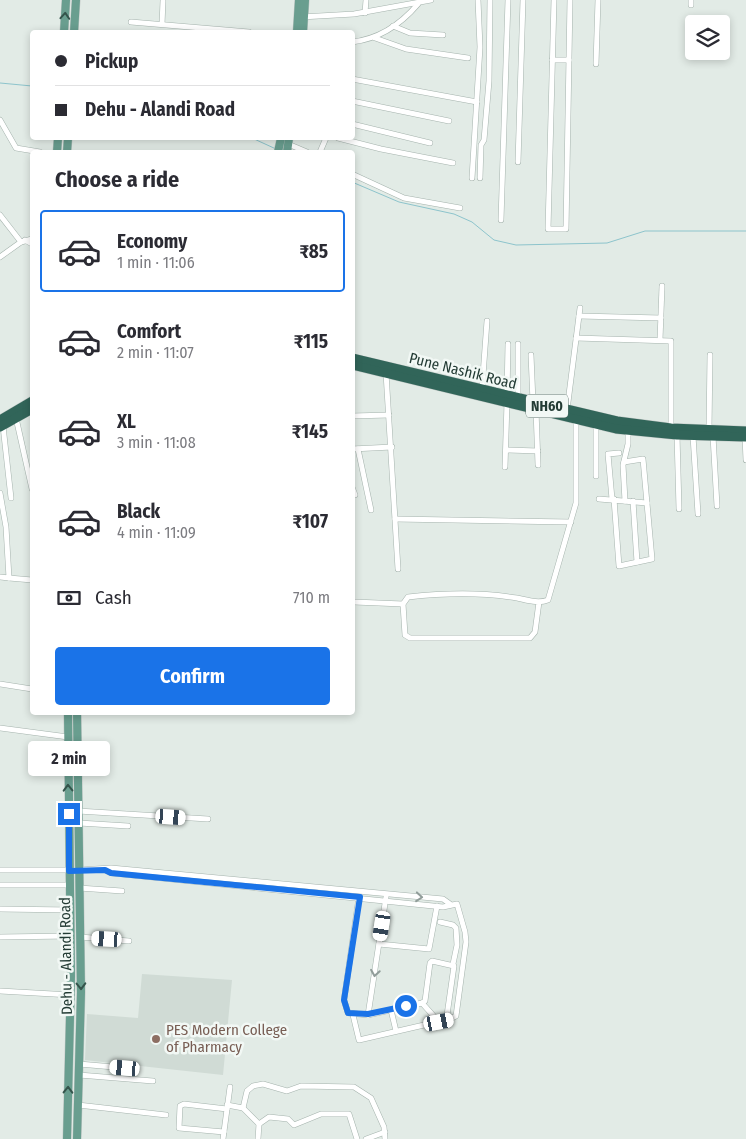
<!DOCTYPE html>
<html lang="en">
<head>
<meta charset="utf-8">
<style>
	body { margin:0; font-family:"Fira Sans Condensed",sans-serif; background:#f2f2f3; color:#2b2b33; height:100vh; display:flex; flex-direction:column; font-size:19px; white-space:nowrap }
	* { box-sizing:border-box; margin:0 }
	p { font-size:16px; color:#7c7c81 }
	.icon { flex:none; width:28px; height:28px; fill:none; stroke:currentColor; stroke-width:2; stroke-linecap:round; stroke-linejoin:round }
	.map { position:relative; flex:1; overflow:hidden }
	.sheet { position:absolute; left:30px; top:150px; width:325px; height:565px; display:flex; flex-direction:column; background:#fff; border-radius:5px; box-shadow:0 2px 8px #0003 }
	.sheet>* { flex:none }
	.banner { position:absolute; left:30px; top:30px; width:325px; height:110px; border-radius:5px; box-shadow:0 2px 8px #0003; display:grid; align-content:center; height:110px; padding:0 25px; background:#fff }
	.fabs { position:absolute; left:685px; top:15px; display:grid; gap:10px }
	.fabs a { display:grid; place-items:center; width:45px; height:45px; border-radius:5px; background:#fff; box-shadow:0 2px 8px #0003; font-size:25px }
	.end { position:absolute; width:22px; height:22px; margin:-11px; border:6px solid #1a73e8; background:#fff; box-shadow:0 0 0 2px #fff }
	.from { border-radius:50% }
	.bubble { position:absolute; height:35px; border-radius:5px; background:#fff; box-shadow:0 2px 8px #0003; font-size:16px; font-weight:700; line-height:35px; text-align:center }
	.car { position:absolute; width:15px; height:30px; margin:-15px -8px; border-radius:6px; box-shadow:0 0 4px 1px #0007; background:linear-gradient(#fff 24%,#345 0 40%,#fff 0 76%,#345 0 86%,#fff 0) }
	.banner b { display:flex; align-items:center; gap:18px; height:48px; font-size:19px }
	.banner b+b { border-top:1px solid #e1e1e2 }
	.banner i { width:12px; height:12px; background:#2b2b33 }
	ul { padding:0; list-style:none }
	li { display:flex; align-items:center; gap:15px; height:82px; margin:0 10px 8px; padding:0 15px; border:2px solid transparent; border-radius:5px }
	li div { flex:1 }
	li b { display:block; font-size:19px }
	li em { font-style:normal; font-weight:700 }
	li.on { border-color:#1a73e8 }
	li>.icon { width:45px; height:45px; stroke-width:1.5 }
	h2 { padding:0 25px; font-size:22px; line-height:60px }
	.pay { display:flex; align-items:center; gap:12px; height:55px; padding:0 25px; font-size:19px }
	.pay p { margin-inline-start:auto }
	.action { display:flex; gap:10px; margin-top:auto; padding:10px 25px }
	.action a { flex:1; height:58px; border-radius:5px; background:#1a73e8; color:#fff; font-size:20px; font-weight:700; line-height:58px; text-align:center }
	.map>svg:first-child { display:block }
	.built { fill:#d0dbd5 }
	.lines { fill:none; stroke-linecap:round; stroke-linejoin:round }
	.stream { stroke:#8dc4cc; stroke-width:1 }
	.street-casing { stroke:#a5b3ad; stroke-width:6 }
	.primary-casing { stroke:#c1c8c6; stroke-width:9 }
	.highway-casing { stroke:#c1c8c6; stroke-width:10 }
	.street { stroke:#fff; stroke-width:5 }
	.primary { stroke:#699e8f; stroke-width:8 }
	.highway { stroke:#316559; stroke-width:9 }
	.oneway { stroke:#34544b }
	.oneway2 { stroke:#919d9a }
	.route { stroke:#1a73e8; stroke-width:6 }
	.education-dot { fill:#8d6e63; stroke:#f2f8f5; stroke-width:2 }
	.labels { text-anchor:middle; stroke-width:5; stroke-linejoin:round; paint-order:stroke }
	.shield { fill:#f2f8f5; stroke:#61746e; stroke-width:1 }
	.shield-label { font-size:14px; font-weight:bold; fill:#233b34 }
	.street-label { font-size:15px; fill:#233b34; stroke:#f2f8f5 }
	.education-label { font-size:15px; fill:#785e54; stroke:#f2f8f5; text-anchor:start }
</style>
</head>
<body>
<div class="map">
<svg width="746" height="1139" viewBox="0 0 746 1139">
	<rect width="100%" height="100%" fill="#e2ebe6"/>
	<path class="built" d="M142 974 232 980 223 1075 85 1060 87 1014 138 1018Z"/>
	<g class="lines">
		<g class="stream">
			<path d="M0 83 32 86"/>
			<path d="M252 138 276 149"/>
			<path d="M352 182 399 202 454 214 472 222 494 240 516 245 607 243 645 231H746"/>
		</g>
		<defs>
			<g id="street">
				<path d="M554 0 548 229H566L570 0"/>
				<path d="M691 5V0"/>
				<path d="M365 13 366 0"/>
				<path d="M301 17 354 14 431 0"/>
				<path d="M131 22 249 32"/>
				<path d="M162 24 163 1"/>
				<path d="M393 26 410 33 443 35"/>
				<path d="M375 38 406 49 468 58"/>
				<path d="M352 42C379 39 401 24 418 4"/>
				<path d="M552 60H569"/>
				<path d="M596 64 598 0"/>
				<path d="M352 79 477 102"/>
				<path d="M352 101 449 121"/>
				<path d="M0 120 16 148 40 152"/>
				<path d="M352 124 430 143"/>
				<path d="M338 138 381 149 453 163"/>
				<path d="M288 144 307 152"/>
				<path d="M320 152 326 138"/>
				<path d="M518 162 523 0"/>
				<path d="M352 174 404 198 460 208"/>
				<path d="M472 178 480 47 478 0"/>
				<path d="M480 178 481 145 484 140 489 81 490 0"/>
				<path d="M0 215 21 242 32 239"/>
				<path d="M501 220 508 0"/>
				<path d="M25 240 32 244"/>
				<path d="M0 257 21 242"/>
				<path d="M579 316 661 318"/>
				<path d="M576 338 671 341V428"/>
				<path d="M660 340 662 286"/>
				<path d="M531 355 533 402"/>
				<path d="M386 373 398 569"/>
				<path d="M482 389 487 321"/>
				<path d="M507 395 508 344"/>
				<path d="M518 398V344"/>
				<path d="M536 410 538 465"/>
				<path d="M567 410 580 308"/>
				<path d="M352 416 389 415"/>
				<path d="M16 418 32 489"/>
				<path d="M3 426 11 498"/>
				<path d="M709 429 710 355"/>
				<path d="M677 435 679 509"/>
				<path d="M693 436 698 514"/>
				<path d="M713 436 717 506"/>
				<path d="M745 437 746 460"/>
				<path d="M352 449 392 447"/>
				<path d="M358 449 371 510"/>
				<path d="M506 450 538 451"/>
				<path d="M505 467 507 402"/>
				<path d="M596 476V424"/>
				<path d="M352 487 355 495 352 496"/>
				<path d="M0 493 6 527 9 578 0 577"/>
				<path d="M599 499 647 503"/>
				<path d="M612 499 608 454 619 453"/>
				<path d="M614 499 619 566 652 559 643 459 624 462"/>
				<path d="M625 501 623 465 628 444V431"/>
				<path d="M633 501 637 562"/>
				<path d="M395 519 571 522"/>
				<path d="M9 578 32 580"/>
				<path d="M354 602 403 604"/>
				<path d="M539 602 535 632 530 638H410L405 635 403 604 408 597C444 593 481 592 517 598 527 600 538 604 548 600L576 503V419"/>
				<path d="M0 684 32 689"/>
				<path d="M0 728 68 737"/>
				<path d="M78 811 208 819"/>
				<path d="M79 823 128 826"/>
				<path d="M0 870H79L111 868 443 899 450 904"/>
				<path d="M105 870 111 873 443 907 457 904 465 932 466 942 456 1016 450 1019 359 1040 353 1015"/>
				<path d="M0 885H69"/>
				<path d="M79 888 122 891"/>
				<path d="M359 897 344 1000 348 1013 368 1015 422 1003 425 1001 430 963 432 961 454 966 447 1015"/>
				<path d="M0 909 70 910"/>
				<path d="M440 922 453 925 456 928 457 945 453 964"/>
				<path d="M0 937 70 936"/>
				<path d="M80 937 129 941"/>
				<path d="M379 944 429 949 437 906"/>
				<path d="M0 991 71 995"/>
				<path d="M422 1003 439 1022"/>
				<path d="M391 1010 396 1031"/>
				<path d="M368 1015 386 897"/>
				<path d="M79 1064 125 1068"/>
				<path d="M79 1075 153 1081"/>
				<path d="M78 1105 166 1115"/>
				<path d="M227 1105 243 1108 259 1124 258 1139"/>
				<path d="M243 1108 247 1091 253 1086 263 1084 287 1091 301 1086 354 1087 371 1098 384 1127 385 1139"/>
				<path d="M259 1124 269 1117 288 1119 294 1125 321 1114H349L357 1139"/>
				<path d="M224 1132 179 1128 180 1106 184 1104 227 1109"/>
				<path d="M223 1139 230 1087"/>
				<path d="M366 1139 385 1132"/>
			</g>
			<g id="primary">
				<path d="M64 32 66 0"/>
				<path d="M74 32 76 0"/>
				<path d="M297 32 299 0"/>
				<path d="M303 32 305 0"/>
				<path d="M57 152 58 138"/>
				<path d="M67 152 68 138"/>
				<path d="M278 152 281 138"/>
				<path d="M287 152 289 138"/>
				<path d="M67 1139 71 976 68 712"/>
				<path d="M77 1139 81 992 77 712"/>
			</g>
			<g id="highway">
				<path d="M352 358 617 421 671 428 746 431"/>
				<path d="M352 365 616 429 677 435 746 437"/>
				<path d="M0 420 32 401"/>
				<path d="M0 427 32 409"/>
			</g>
		</defs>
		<use href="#street" class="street-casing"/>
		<use href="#primary" class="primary-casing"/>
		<use href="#highway" class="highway-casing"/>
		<use href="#street" class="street"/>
		<use href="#primary" class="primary"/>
		<use href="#highway" class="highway"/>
	</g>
	<defs><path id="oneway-chevron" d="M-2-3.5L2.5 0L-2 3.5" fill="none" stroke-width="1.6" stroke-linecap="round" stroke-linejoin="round" transform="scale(1.25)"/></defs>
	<g class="oneway">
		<use href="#oneway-chevron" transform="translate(65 16) rotate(-86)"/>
		<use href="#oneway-chevron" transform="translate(68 788) rotate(-91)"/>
		<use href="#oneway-chevron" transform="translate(81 986) rotate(89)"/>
		<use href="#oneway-chevron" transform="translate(68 1090) rotate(-89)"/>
	</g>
	<g class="oneway2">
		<use href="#oneway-chevron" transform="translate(419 897) rotate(5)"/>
		<use href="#oneway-chevron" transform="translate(375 973) rotate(99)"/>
	</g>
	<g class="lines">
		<path class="route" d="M69 814V871L105 870 111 873 360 897 344 1000 348 1013 368 1014 406 1006"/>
	</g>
	<circle class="education-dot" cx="156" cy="1039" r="5"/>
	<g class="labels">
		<rect class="shield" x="526" y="394.5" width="42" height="23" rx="4"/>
		<g class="shield-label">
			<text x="547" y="411">NH60</text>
		</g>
		<g class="street-label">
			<text transform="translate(463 371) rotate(14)" y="5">Pune Nashik Road</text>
			<text transform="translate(66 956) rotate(-91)" y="5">Dehu - Alandi Road</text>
		</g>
		<g class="education-label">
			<text x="166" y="1035">PES Modern College<tspan x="166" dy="17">of Pharmacy</tspan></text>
		</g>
	</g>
</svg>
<div class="fabs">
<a><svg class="icon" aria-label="layers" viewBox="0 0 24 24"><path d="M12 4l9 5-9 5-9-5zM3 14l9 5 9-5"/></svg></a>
</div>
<i class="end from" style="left:406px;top:1006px"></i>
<i class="end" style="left:69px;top:814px"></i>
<div class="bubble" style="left:28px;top:741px;width:82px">2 min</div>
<i class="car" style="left:171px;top:817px;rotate:94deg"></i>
<i class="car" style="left:382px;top:926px;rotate:189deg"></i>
<i class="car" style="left:107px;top:939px;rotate:273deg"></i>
<i class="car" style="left:439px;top:1022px;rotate:79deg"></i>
<i class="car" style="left:125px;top:1068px;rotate:275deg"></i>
<div class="banner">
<b><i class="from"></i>Pickup</b>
<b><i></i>Dehu - Alandi Road</b>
</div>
<section class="sheet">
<h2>Choose a ride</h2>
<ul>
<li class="on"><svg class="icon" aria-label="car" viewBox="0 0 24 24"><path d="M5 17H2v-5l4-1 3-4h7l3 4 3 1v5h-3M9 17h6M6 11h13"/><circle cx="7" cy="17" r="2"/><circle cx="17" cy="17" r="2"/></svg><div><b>Economy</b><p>1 min · 11:06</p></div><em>₹85</em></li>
<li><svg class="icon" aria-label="car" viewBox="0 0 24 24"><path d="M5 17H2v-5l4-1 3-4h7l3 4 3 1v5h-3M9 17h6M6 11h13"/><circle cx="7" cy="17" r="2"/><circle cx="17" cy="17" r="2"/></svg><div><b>Comfort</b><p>2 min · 11:07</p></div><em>₹115</em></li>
<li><svg class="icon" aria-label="car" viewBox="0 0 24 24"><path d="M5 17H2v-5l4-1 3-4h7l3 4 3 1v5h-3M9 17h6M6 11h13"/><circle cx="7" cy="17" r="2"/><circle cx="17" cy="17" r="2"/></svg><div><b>XL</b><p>3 min · 11:08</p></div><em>₹145</em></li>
<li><svg class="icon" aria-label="car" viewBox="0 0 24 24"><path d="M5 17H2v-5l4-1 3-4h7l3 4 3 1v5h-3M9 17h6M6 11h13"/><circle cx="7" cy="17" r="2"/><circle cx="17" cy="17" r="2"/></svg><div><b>Black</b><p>4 min · 11:09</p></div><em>₹107</em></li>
</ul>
<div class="pay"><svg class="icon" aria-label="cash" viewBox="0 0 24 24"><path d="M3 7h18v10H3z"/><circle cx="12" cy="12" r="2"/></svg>Cash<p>710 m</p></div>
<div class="action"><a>Confirm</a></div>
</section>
</div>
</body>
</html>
